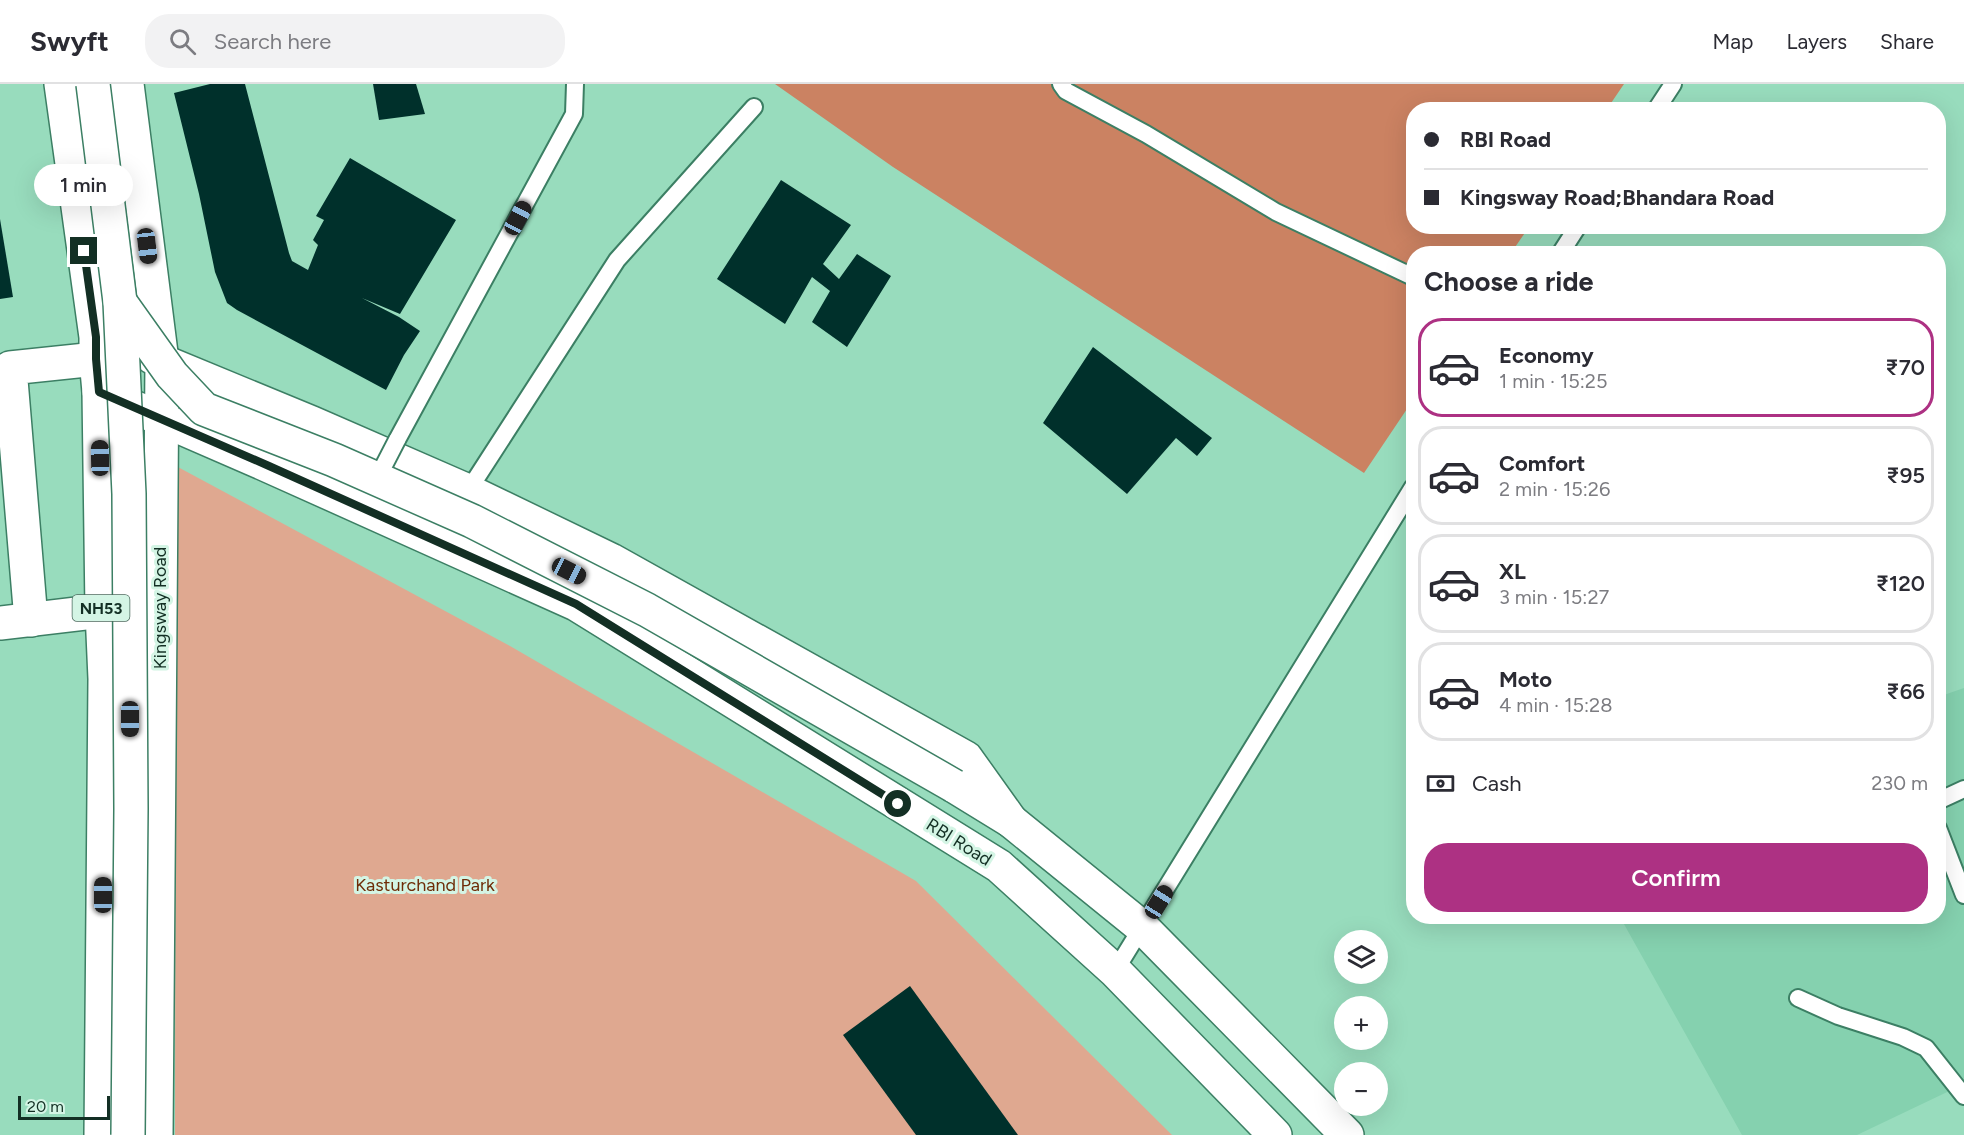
<!DOCTYPE html>
<html lang="en">
<head>
<meta charset="utf-8">
<style>
	body { margin:0; font-family:Figtree,sans-serif; background:#f2f2f3; color:#2b2b33; height:100vh; display:flex; flex-direction:column; font-size:22px; white-space:nowrap }
	* { box-sizing:border-box; margin:0 }
	p { font-size:20px; color:#7c7c81 }
	.icon { flex:none; width:33px; height:33px; fill:none; stroke:currentColor; stroke-width:2; stroke-linecap:round; stroke-linejoin:round }
	.map { position:relative; flex:1; overflow:hidden }
	.details { position:absolute; left:1406px; top:162px; width:540px; height:678px; display:flex; flex-direction:column; background:#fff; border-radius:24px; box-shadow:0 6px 24px #0002 }
	.details>* { flex:none }
	.guide { position:absolute; left:1406px; top:18px; width:540px; height:132px; border-radius:24px; box-shadow:0 6px 24px #0002; display:grid; align-content:center; height:132px; padding:0 18px; background:#fff }
	.fabs { position:absolute; left:1334px; top:846px; display:grid; gap:12px }
	.fabs a { display:grid; place-items:center; width:54px; height:54px; border-radius:50%; background:#fff; box-shadow:0 6px 24px #0002; font-size:30px }
	.scale { position:absolute; left:18px; bottom:15px; width:92px; box-sizing:border-box; padding-left:6px; border:3px solid #132f24; border-top:0; font-size:16px; line-height:21px; white-space:nowrap; color:#132f24; -webkit-text-stroke:4px #d4f5e5; paint-order:stroke }
	.end { position:absolute; width:27px; height:27px; margin:-14px; border:8px solid #132f24; background:#fff; box-shadow:0 0 0 3px #fff }
	.from { border-radius:50% }
	.bubble { position:absolute; height:42px; border-radius:21px; background:#fff; box-shadow:0 6px 24px #0002; font-size:20px; font-weight:600; line-height:42px; text-align:center }
	.car { position:absolute; width:18px; height:36px; margin:-18px -9px; border-radius:8px; box-shadow:0 0 4px 2px #0007; background:linear-gradient(#222 24%,#8ab4d8 0 40%,#222 0 76%,#8ab4d8 0 86%,#222 0) }
	.guide b { display:flex; align-items:center; gap:21px; height:57px; font-size:22px }
	.guide b+b { border-top:2px solid #e1e1e2 }
	.guide i { width:15px; height:15px; background:#2b2b33 }
	ul { padding:0; list-style:none }
	li { display:flex; align-items:center; gap:18px; height:99px; margin:0 12px 9px; padding:0 6px; border:3px solid #e1e1e2; border-radius:24px }
	li div { flex:1 }
	li b { display:block; font-size:22px }
	li em { font-style:normal; font-weight:600 }
	li.active { border-color:#ad3183 }
	li>.icon { width:54px; height:54px; stroke-width:1.5 }
	h2 { padding:0 18px; font-size:27px; line-height:72px }
	.pay { display:flex; align-items:center; gap:15px; height:66px; padding:0 18px; font-size:22px }
	.pay p { margin-inline-start:auto }
	.cta { display:flex; gap:12px; margin-top:auto; padding:12px 18px }
	.cta a { flex:1; height:69px; border-radius:24px; background:#ad3183; color:#fff; font-size:24px; font-weight:600; line-height:69px; text-align:center }
	header { display:flex; align-items:center; gap:36px; box-sizing:border-box; height:84px; padding:0 30px; background:#fff; border-bottom:2px solid #e1e1e2 }
	header strong { font-size:28px }
	nav { display:flex; gap:33px; margin-inline-start:auto; font-size:21px }
	.search { width:420px; height:54px; background:#f2f2f3; display:flex; align-items:center; gap:15px; box-sizing:border-box; padding:0 21px; border-radius:24px; color:#7c7c81; font-size:22px }
	.map>svg:first-child { display:block }
	.built { fill:#85d1af }
	.green { fill:#dfa890 }
	.forest { fill:#cb8262 }
	.building { fill:#00302b }
	.lines { fill:none; stroke-linecap:round; stroke-linejoin:round }
	.lane-casing { stroke:#3c7f64; stroke-width:20 }
	.street-casing { stroke:#3c7f64; stroke-width:36 }
	.secondary-casing { stroke:#3c7f64; stroke-width:36 }
	.primary-casing { stroke:#3c7f64; stroke-width:36 }
	.highway-casing { stroke:#3c7f64; stroke-width:36 }
	.lane { stroke:#fff; stroke-width:16 }
	.street { stroke:#fff; stroke-width:33 }
	.secondary { stroke:#fff; stroke-width:33 }
	.primary { stroke:#fff; stroke-width:33 }
	.highway { stroke:#fff; stroke-width:33 }
	.lane-bridge-casing { stroke:#3c7f64; stroke-width:20; stroke-linecap:butt }
	.primary-bridge-casing { stroke:#3c7f64; stroke-width:36; stroke-linecap:butt }
	.highway-bridge-casing { stroke:#3c7f64; stroke-width:36; stroke-linecap:butt }
	.lane-bridge { stroke:#fff; stroke-width:16 }
	.primary-bridge { stroke:#fff; stroke-width:33 }
	.highway-bridge { stroke:#fff; stroke-width:33 }
	.route { stroke:#132f24; stroke-width:8 }
	.labels { text-anchor:middle; stroke-width:6; stroke-linejoin:round; paint-order:stroke }
	.shield { fill:#d4f5e5; stroke:#4d6a5e; stroke-width:1.5 }
	.shield-label { font-size:16px; font-weight:bold; fill:#132f24 }
	.street-label { font-size:18px; fill:#132f24; stroke:#d4f5e5 }
	.park-label { font-size:18px; fill:#6e2c07; stroke:#d4f5e5 }
</style>
</head>
<body>
<header>
<strong>Swyft</strong>
<div class="search"><svg class="icon" aria-label="search" viewBox="0 0 24 24"><circle cx="10" cy="10" r="6"/><path d="M15 15l6 6"/></svg>Search here</div>
<nav><a>Map</a><a>Layers</a><a>Share</a></nav>
</header>
<div class="map">
<svg width="1964" height="1051" viewBox="0 0 1964 1051">
	<rect width="100%" height="100%" fill="#98dcbd"/>
	<path class="built" d="M1964 604V1000L1857 1051H1742L1620 833 1938 832V613Z"/>
	<path class="green" d="M176 382 510 562 916 797 1172 1051H175Z"/>
	<path class="forest" d="M775 0H1624L1607 25 1413 26V142L1529 143 1511 169 1413 170V316L1364 389 893 83Z"/>
	<g class="building">
		<path d="M210 0H245L289 169 292 177 308 186 318 161 313 156 324 136 316 132 350 74 456 136 400 230 362 214 399 233 420 247 404 271 386 306 237 226 227 219 215 188 199 110 174 9Z"/>
		<path d="M373 0H416L425 30 379 36Z"/>
		<path d="M781 96 851 141 823 180 839 195 857 170 891 192 847 263 812 238 830 207 812 193 785 240 717 195Z"/>
		<path d="M0 135 13 213 0 215Z"/>
		<path d="M1093 263 1212 354 1197 372 1176 354 1127 410 1043 339Z"/>
		<path d="M910 902 1018 1051H916L843 951Z"/>
	</g>
	<g class="lines">
		<defs>
			<g id="lane">
				<path d="M1061 0 1066 7 1146 50 1276 128 1413 193"/>
				<path d="M1656 26 1673 0"/>
				<path d="M1560 170 1578 142"/>
				<path d="M397 356 574 30 575 0"/>
				<path d="M468 407 617 176 754 23"/>
				<path d="M1938 717 1964 705"/>
				<path d="M1938 744 1964 811"/>
				<path d="M1115 887 1413 403"/>
				<path d="M1798 914 1838 932 1903 953 1926 964 1964 1012"/>
			</g>
			<g id="street">
				<path d="M31 536 10 284 96 275"/>
				<path d="M0 539 102 527"/>
			</g>
			<path id="secondary" d="M152 273 312 339 468 407 611 476 966 674 1011 737"/>
			<g id="primary">
				<path d="M127 0 162 277 156 1051"/>
				<path d="M99 308 269 382 576 520 999 782 1115 887 1275 1051"/>
				<path d="M954 702 1011 737 1143 844 1347 1051"/>
			</g>
			<path id="highway" d="M61 0 96 253V275L99 308 102 527 105 595 101 1051"/>
		</defs>
		<use href="#lane" class="lane-casing"/>
		<use href="#street" class="street-casing"/>
		<use href="#secondary" class="secondary-casing"/>
		<use href="#primary" class="primary-casing"/>
		<use href="#highway" class="highway-casing"/>
		<use href="#lane" class="lane"/>
		<use href="#street" class="street"/>
		<use href="#secondary" class="secondary"/>
		<use href="#primary" class="primary"/>
		<use href="#highway" class="highway"/>
		<defs>
			<path id="lane-bridge" d="M380 389 397 356"/>
			<path id="primary-bridge" d="M120 218 172 291 204 325 334 376 472 437 647 526 954 702"/>
			<path id="highway-bridge" d="M93 0 120 218 129 410 131 725 128 1051"/>
		</defs>
		<use href="#lane-bridge" class="lane-bridge-casing"/>
		<use href="#primary-bridge" class="primary-bridge-casing"/>
		<use href="#highway-bridge" class="highway-bridge-casing"/>
		<use href="#lane-bridge" class="lane-bridge"/>
		<use href="#primary-bridge" class="primary-bridge"/>
		<use href="#highway-bridge" class="highway-bridge"/>
	</g>
	<g class="lines">
		<path class="route" d="M84 167 96 253V275L99 308 269 382 576 520 898 720"/>
	</g>
	<g class="labels">
		<rect class="shield" x="72.5" y="511" width="57" height="26" rx="4.5"/>
		<g class="shield-label">
			<text x="101" y="530">NH53</text>
		</g>
		<g class="street-label">
			<text transform="translate(160 524) rotate(-90)" y="6">Kingsway Road</text>
			<text transform="translate(959 758) rotate(32)" y="6">RBI Road</text>
		</g>
		<g class="park-label">
			<text x="425" y="807">Kasturchand Park</text>
		</g>
	</g>
</svg>
<div class="fabs">
<a><svg class="icon" aria-label="layers" viewBox="0 0 24 24"><path d="M12 4l9 5-9 5-9-5zM3 14l9 5 9-5"/></svg></a>
<a>+</a>
<a>−</a>
</div>
<div class="scale">20 m</div>
<i class="end from" style="left:898px;top:720px"></i>
<i class="end" style="left:84px;top:167px"></i>
<div class="bubble" style="left:34px;top:80px;width:99px">1 min</div>
<i class="car" style="left:518px;top:134px;rotate:28deg"></i>
<i class="car" style="left:147px;top:162px;rotate:173deg"></i>
<i class="car" style="left:100px;top:374px;rotate:359deg"></i>
<i class="car" style="left:569px;top:487px;rotate:117deg"></i>
<i class="car" style="left:130px;top:635px;rotate:180deg"></i>
<i class="car" style="left:103px;top:811px;rotate:0deg"></i>
<i class="car" style="left:1159px;top:818px;rotate:32deg"></i>
<div class="guide">
<b><i class="from"></i>RBI Road</b>
<b><i></i>Kingsway Road;Bhandara Road</b>
</div>
<section class="details">
<h2>Choose a ride</h2>
<ul>
<li class="active"><svg class="icon" aria-label="car" viewBox="0 0 24 24"><path d="M5 17H2v-5l4-1 3-4h7l3 4 3 1v5h-3M9 17h6M6 11h13"/><circle cx="7" cy="17" r="2"/><circle cx="17" cy="17" r="2"/></svg><div><b>Economy</b><p>1 min · 15:25</p></div><em>₹70</em></li>
<li><svg class="icon" aria-label="car" viewBox="0 0 24 24"><path d="M5 17H2v-5l4-1 3-4h7l3 4 3 1v5h-3M9 17h6M6 11h13"/><circle cx="7" cy="17" r="2"/><circle cx="17" cy="17" r="2"/></svg><div><b>Comfort</b><p>2 min · 15:26</p></div><em>₹95</em></li>
<li><svg class="icon" aria-label="car" viewBox="0 0 24 24"><path d="M5 17H2v-5l4-1 3-4h7l3 4 3 1v5h-3M9 17h6M6 11h13"/><circle cx="7" cy="17" r="2"/><circle cx="17" cy="17" r="2"/></svg><div><b>XL</b><p>3 min · 15:27</p></div><em>₹120</em></li>
<li><svg class="icon" aria-label="car" viewBox="0 0 24 24"><path d="M5 17H2v-5l4-1 3-4h7l3 4 3 1v5h-3M9 17h6M6 11h13"/><circle cx="7" cy="17" r="2"/><circle cx="17" cy="17" r="2"/></svg><div><b>Moto</b><p>4 min · 15:28</p></div><em>₹66</em></li>
</ul>
<div class="pay"><svg class="icon" aria-label="cash" viewBox="0 0 24 24"><path d="M3 7h18v10H3z"/><circle cx="12" cy="12" r="2"/></svg>Cash<p>230 m</p></div>
<div class="cta"><a>Confirm</a></div>
</section>
</div>
</body>
</html>
